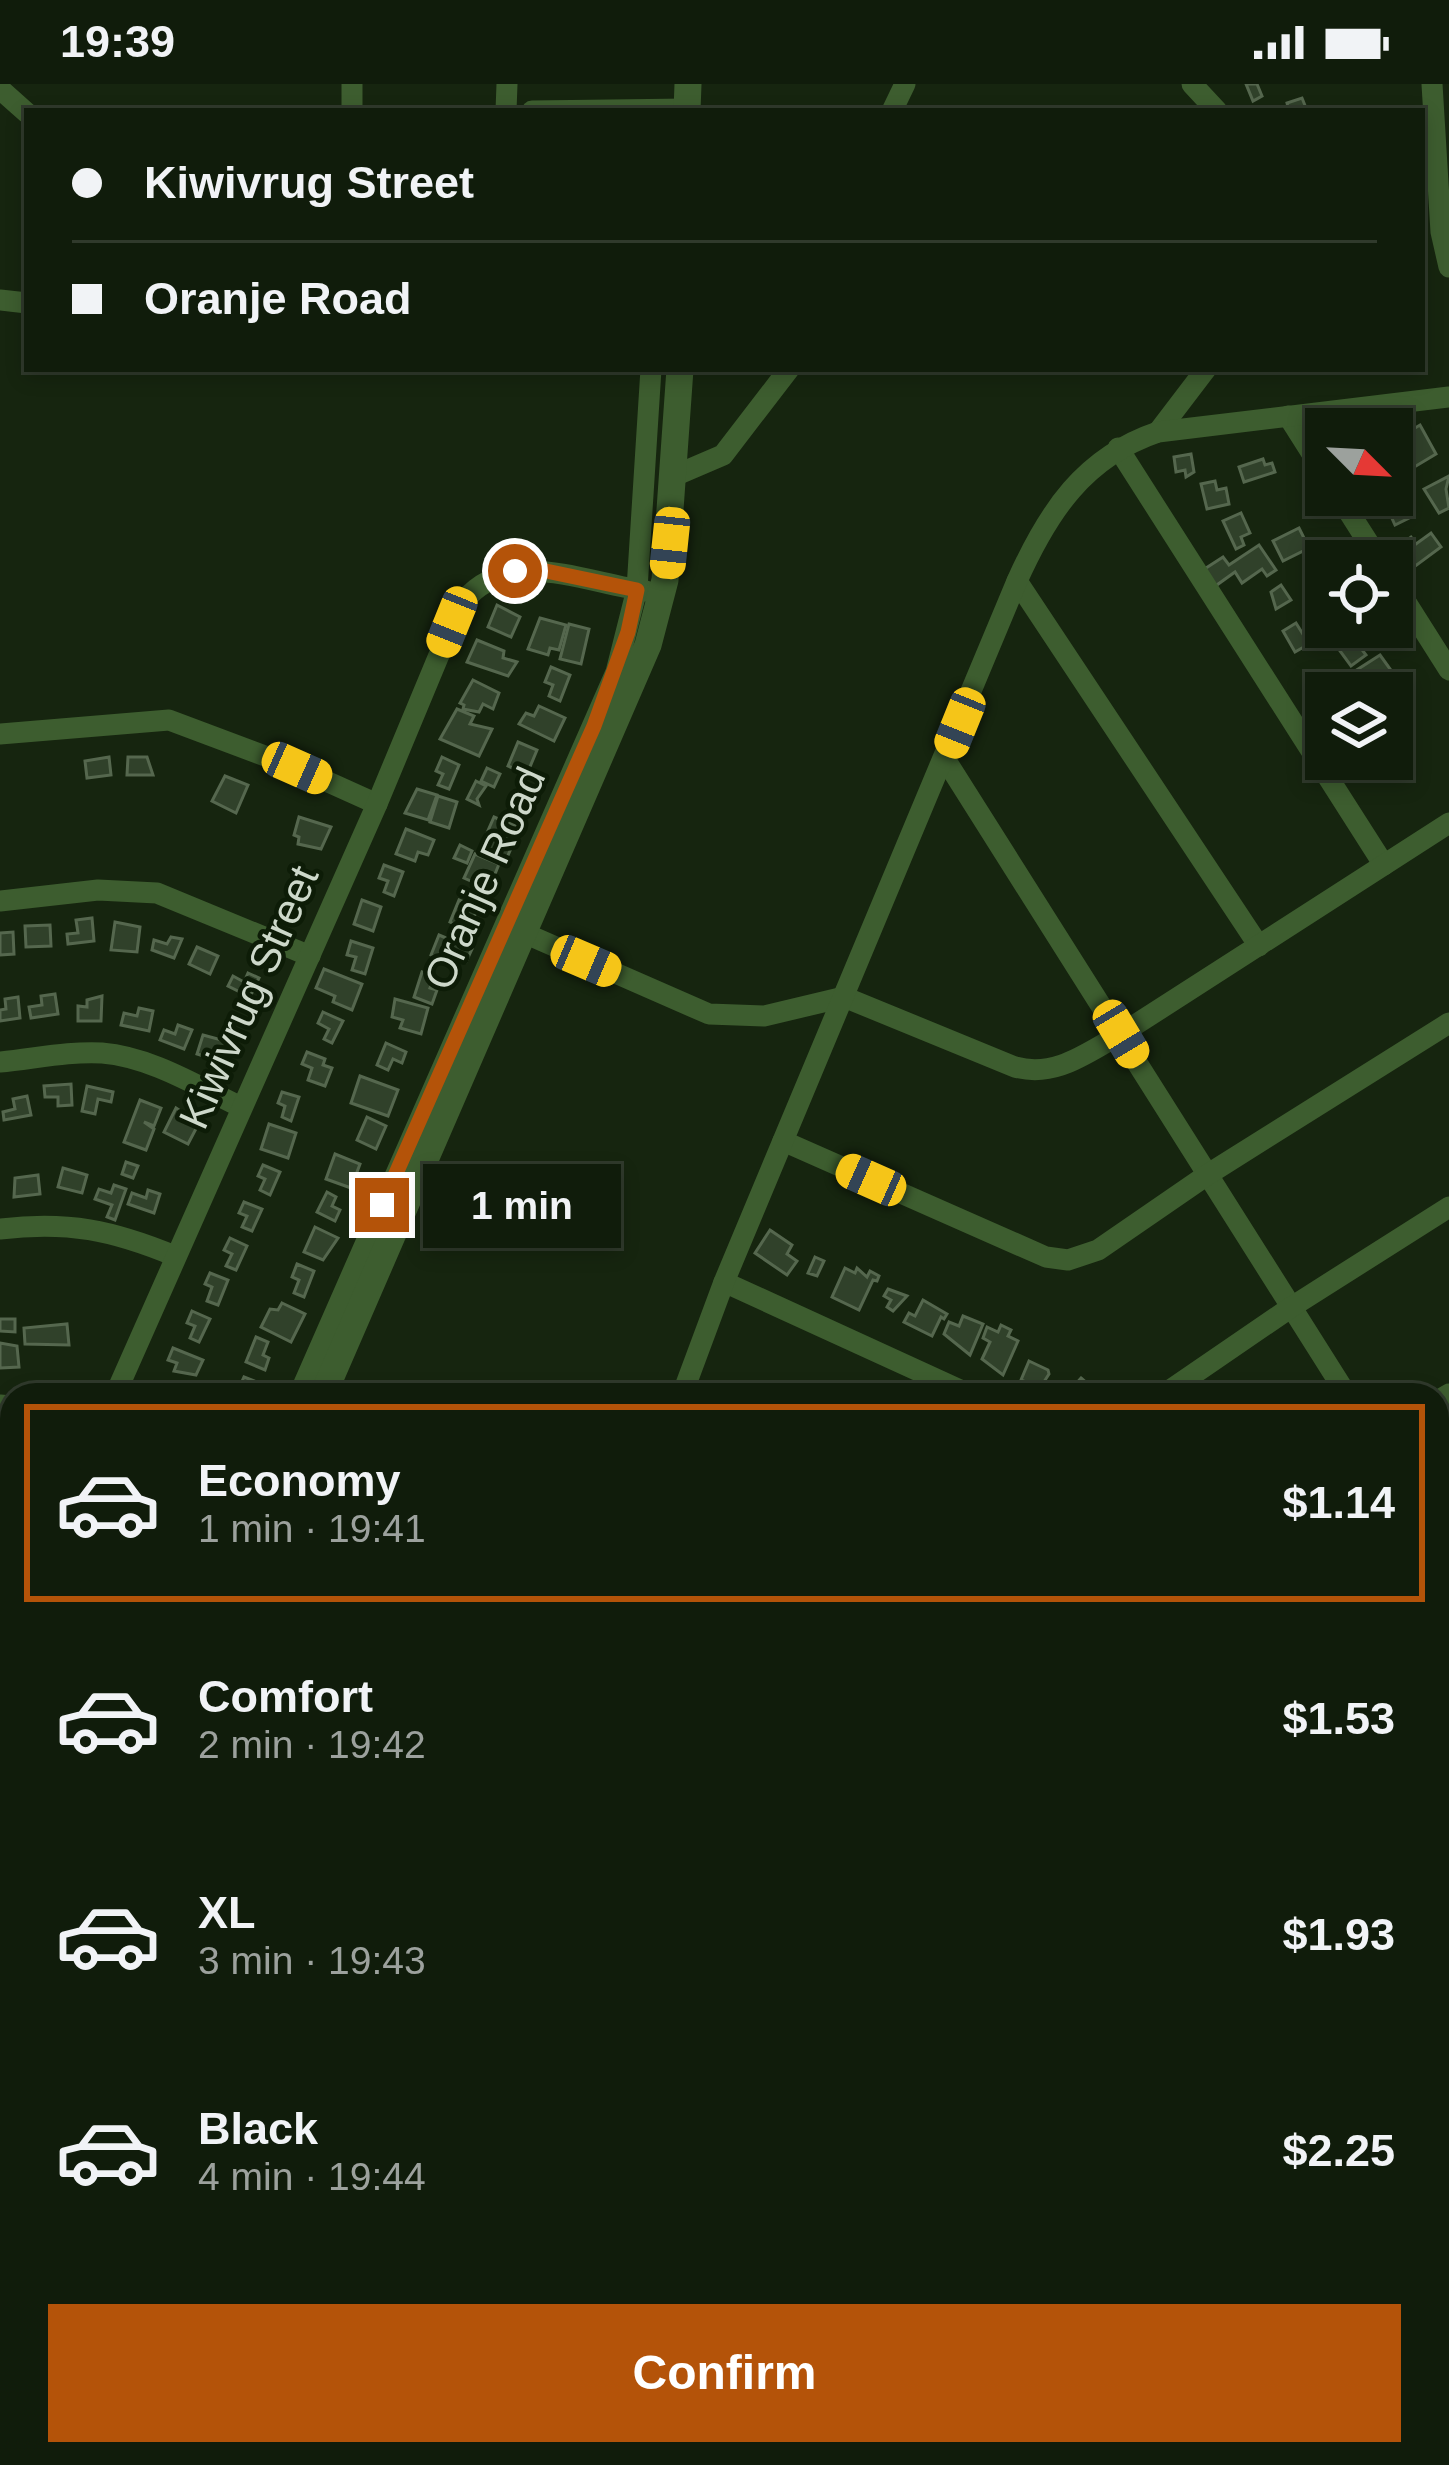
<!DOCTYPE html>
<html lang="en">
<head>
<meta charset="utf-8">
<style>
	body { margin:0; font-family:Helvetica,sans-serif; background:#1e2919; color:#f1f3f6; height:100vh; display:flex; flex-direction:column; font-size:45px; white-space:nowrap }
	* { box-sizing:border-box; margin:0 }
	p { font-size:39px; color:#9ca19d }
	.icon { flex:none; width:66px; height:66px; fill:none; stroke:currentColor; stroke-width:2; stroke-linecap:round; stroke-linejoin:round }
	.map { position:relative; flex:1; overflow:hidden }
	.sheet { position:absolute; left:0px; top:1299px; width:1449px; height:1083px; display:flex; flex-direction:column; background:#101c0b; border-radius:36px 36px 0 0; box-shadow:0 6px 18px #0003,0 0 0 3px #303a2c }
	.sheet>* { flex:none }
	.hud { position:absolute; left:24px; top:24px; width:1401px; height:264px; border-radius:0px; box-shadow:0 6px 18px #0003,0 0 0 3px #303a2c; display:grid; align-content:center; height:264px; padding:0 48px; background:#101c0b }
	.needle { width:78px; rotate:114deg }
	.buttons { position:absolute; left:1305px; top:324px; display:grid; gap:24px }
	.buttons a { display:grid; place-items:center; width:108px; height:108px; border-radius:0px; background:#101c0b; box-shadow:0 6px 18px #0003,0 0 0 3px #303a2c; font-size:60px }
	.end { position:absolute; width:54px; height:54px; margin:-27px; border:15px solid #b45309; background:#fff; box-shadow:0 0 0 6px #fff }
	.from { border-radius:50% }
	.bubble { position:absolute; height:84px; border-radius:0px; background:#101c0b; box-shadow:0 6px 18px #0003,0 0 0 3px #303a2c; font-size:39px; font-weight:700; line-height:84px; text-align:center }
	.car { position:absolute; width:36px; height:72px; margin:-36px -18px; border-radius:15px; box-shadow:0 0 9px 3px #0007; background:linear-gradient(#f5c518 24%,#345 0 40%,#f5c518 0 76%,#345 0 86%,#f5c518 0) }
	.hud b { display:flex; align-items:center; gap:42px; height:114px; font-size:45px }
	.hud b+b { border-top:3px solid #303a2c }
	.hud i { width:30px; height:30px; background:#f1f3f6 }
	ul { padding:21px 0 0; list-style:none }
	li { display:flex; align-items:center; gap:36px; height:198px; margin:0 24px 18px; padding:0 24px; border:6px solid transparent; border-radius:0px }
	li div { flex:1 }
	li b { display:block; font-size:45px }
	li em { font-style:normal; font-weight:700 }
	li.on { border-color:#b45309 }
	li>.icon { width:108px; height:108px; stroke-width:1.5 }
	.primary-button { display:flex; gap:24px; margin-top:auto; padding:24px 48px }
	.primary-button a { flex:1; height:138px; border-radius:0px; background:#b45309; color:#fff; font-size:48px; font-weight:700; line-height:138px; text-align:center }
	.status { display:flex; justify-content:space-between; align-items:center; height:84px; padding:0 60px; background:#101c0b; direction:ltr }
	.status svg { height:33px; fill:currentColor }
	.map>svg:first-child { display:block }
	.building { fill:#30412a; stroke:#55674e; stroke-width:3 }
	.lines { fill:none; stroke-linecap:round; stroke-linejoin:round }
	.service { stroke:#3d5d2f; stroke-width:10 }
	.minor { stroke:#3d5d2f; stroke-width:21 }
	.tertiary { stroke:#3d5d2f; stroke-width:27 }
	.rail-casing { stroke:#a8b3a4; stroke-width:10 }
	.rail { stroke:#0d1c07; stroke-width:6; stroke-dasharray:18; stroke-linecap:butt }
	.route { stroke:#b45309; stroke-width:15 }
	.labels { text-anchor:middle; stroke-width:9; stroke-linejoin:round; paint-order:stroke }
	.street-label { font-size:42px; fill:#cdd8ca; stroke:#0d1c07 }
</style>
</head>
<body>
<div class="status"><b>19:39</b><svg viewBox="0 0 49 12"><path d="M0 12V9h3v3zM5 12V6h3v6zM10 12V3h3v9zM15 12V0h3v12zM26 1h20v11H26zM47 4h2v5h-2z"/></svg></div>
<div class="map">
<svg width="1449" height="2381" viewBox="0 0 1449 2381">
	<rect width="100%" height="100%" fill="#16250f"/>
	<g class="building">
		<path d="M1246 0H1257L1262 12 1253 17Z"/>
		<path d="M1302 14 1306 24 1289 27 1287 19Z"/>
		<path d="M1420 341 1436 370 1411 385 1395 356Z"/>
		<path d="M1191 370 1194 388 1186 393 1185 386 1176 388 1174 373Z"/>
		<path d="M1263 375 1265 381 1272 379 1275 388 1244 398 1239 383Z"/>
		<path d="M1449 392 1446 405 1449 424 1439 429 1424 405Z"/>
		<path d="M1215 397 1217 406 1226 404 1229 420 1207 425 1201 400Z"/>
		<path d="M1406 422 1411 433 1395 441 1390 430Z"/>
		<path d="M1241 429 1250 449 1241 453 1244 461 1236 465 1223 437Z"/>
		<path d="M1299 444 1309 464 1283 477 1273 457Z"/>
		<path d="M1431 449 1441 463 1414 483 1399 462 1411 453 1416 460Z"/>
		<path d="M1259 461 1276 486 1267 492 1262 485 1242 499 1235 488 1214 503 1203 486 1223 473 1229 481Z"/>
		<path d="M1319 471 1326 491 1314 497 1304 480Z"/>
		<path d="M1281 501 1291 516 1276 525 1271 508Z"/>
		<path d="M1326 513V536L1321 539 1311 522Z"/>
		<path d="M497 521 520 533 511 553 488 543Z"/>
		<path d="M540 534 566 541 559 566 550 564 548 571 528 565Z"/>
		<path d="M1296 539 1309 560 1295 568 1283 547Z"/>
		<path d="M569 540 589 545 581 580 560 575Z"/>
		<path d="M1349 543H1362L1371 555 1360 563 1366 571 1351 582 1332 556Z"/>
		<path d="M477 556 504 567 503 574 517 578 508 592 467 578Z"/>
		<path d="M1380 571 1393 589 1382 596 1387 604 1380 609H1365L1352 589Z"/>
		<path d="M551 583 570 591 560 617 549 612 553 601 545 598Z"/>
		<path d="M473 596 499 609 493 625 483 620 479 628 463 625 464 621 460 619Z"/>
		<path d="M539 622 565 634 554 657 519 640 526 629 534 632Z"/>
		<path d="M457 625 474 632 470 640 492 645 479 672 440 655Z"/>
		<path d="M518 658 537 666 527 690 508 682Z"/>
		<path d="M109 673 111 691 87 694 85 677Z"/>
		<path d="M128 673H147L153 691H127Z"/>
		<path d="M442 673 459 681 449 705 438 701 443 690 436 687Z"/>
		<path d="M487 684 500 690 494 703 481 697Z"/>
		<path d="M225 692 248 701 236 729 212 717Z"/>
		<path d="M476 697 486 702 477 715 479 721 467 715Z"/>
		<path d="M417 705 437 711 428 736 405 729Z"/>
		<path d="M438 712 457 718 449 744 430 738Z"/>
		<path d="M299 733 331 743 321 765 298 760 299 753 294 751Z"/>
		<path d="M494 733 520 744 505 778 479 767Z"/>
		<path d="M406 745 434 756 428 771 418 768 415 777 396 770Z"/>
		<path d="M460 761 472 767 467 779 454 774Z"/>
		<path d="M475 770 499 780 489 805 464 794Z"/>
		<path d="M384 781 403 788 394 812 384 808 388 797 379 794Z"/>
		<path d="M362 816 381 823 373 847 354 840Z"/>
		<path d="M459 816 478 824 468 846 450 838Z"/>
		<path d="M92 834 94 857 68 860 67 850 78 849 76 836Z"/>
		<path d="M115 838 140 843 137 868 111 866Z"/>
		<path d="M50 841 51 862 26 863 25 842Z"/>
		<path d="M13 848 14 870 0 871V849Z"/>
		<path d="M439 851 472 865 466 878 444 868 441 876 431 871Z"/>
		<path d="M171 853 182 855 174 874 152 866 154 856 167 860Z"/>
		<path d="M351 857 373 864 365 890 352 886 356 873 347 871Z"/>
		<path d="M197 863 218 872 210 890 189 880Z"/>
		<path d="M324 885 362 900 352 926 333 918 335 912 316 904Z"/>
		<path d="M422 888 434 893 430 904 437 906 432 920 414 913Z"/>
		<path d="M248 889 259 894 250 913 228 902 233 892 244 898Z"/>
		<path d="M55 910 58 930 31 934 29 923 42 921 41 912Z"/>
		<path d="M102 912 101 937H78V922L87 923V916Z"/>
		<path d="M18 913 20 934 0 937V926L6 925 5 915Z"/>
		<path d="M395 915 428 924 421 950 400 944 403 936 392 933Z"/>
		<path d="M139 924 153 927 149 947 121 941 124 929 137 932Z"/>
		<path d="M323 928 343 937 332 959 324 955 329 945 318 939Z"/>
		<path d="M178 941 192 946 184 965 160 956 164 946 175 950Z"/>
		<path d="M203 951 229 958 223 978 197 970Z"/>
		<path d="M386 959 406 968 402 979 393 975 388 986 377 981Z"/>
		<path d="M307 968 325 975 323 981 332 984 325 1002 308 996 312 984 302 980Z"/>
		<path d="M360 992 398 1006 388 1032 351 1019Z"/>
		<path d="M71 1000 72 1021 58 1022V1013H45L44 1002Z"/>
		<path d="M87 1002 113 1008 111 1018 98 1015 95 1030 82 1027Z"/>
		<path d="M282 1008 299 1013 291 1037 282 1033 285 1022 278 1019Z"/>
		<path d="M27 1012 31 1031 4 1036 3 1028 15 1025 13 1015Z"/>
		<path d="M140 1016 161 1024 154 1042 144 1038 154 1045 146 1066 124 1058Z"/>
		<path d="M176 1024 199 1039 188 1060 164 1048Z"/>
		<path d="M367 1033 386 1042 376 1065 357 1056Z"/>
		<path d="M269 1040 296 1049 288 1074 261 1065Z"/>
		<path d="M335 1070 360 1080 351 1104 326 1095Z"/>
		<path d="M126 1078 138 1082 133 1094 122 1090Z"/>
		<path d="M263 1081 280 1088 270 1111 260 1106 265 1095 258 1092Z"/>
		<path d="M63 1084 87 1091 82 1109 58 1103Z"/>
		<path d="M38 1091 40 1110 14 1113 15 1094Z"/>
		<path d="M114 1101 126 1105 115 1136 107 1133 112 1121 95 1115 99 1105 111 1109Z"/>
		<path d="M148 1106 160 1110 154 1129 128 1120 132 1109 146 1114Z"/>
		<path d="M327 1108 336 1113 332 1122 340 1126 335 1137 317 1128Z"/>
		<path d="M244 1118 262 1125 252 1147 242 1143 247 1132 239 1129Z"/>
		<path d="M315 1143 338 1154 323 1176 304 1168Z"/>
		<path d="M770 1146 792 1161 787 1170 797 1177 787 1191 755 1169Z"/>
		<path d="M230 1154 247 1162 236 1186 226 1182 232 1170 224 1166Z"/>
		<path d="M815 1173 824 1177 817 1192 808 1189Z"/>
		<path d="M297 1180 314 1187 304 1213 294 1209 299 1196 292 1193Z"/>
		<path d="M845 1184 855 1189 857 1184 867 1193 870 1187 879 1192 877 1197 873 1196 859 1226 832 1213Z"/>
		<path d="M210 1189 228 1196 218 1221 207 1217 212 1203 205 1200Z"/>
		<path d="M888 1205 907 1212 893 1227 887 1223 891 1216 884 1212Z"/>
		<path d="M923 1216 947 1230 944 1235 941 1233 932 1252 904 1238 909 1229 915 1232Z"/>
		<path d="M282 1219 305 1230 291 1258 261 1243 270 1225 278 1226Z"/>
		<path d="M192 1227 210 1235 199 1258 190 1254 195 1242 187 1239Z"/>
		<path d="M963 1232 983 1240 970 1271 944 1250 949 1238 959 1242Z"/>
		<path d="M0 1235H15V1248L0 1247Z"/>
		<path d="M67 1240 69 1261 25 1260 24 1244Z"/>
		<path d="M1001 1241 1011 1246 1008 1252 1018 1257 1003 1291 982 1275 990 1258 983 1254 987 1243 998 1248Z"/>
		<path d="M256 1253 268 1258 263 1271 269 1274 265 1286 246 1278Z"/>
		<path d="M0 1259 17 1262 19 1283 0 1284Z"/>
		<path d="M173 1264 203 1276 196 1291 174 1287 177 1279 168 1276Z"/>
		<path d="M1029 1277 1048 1286 1049 1290 1040 1304 1021 1296Z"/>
		<path d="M244 1293 262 1300 257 1311H236Z"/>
		<path d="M1081 1294 1097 1308 1066 1311Z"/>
		<path d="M7 1358 12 1359V1394L6 1393Z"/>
		<path d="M1 1422 12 1423V1442L0 1441Z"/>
		<path d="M12 1606V1633H0V1607Z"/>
		<path d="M12 1639V1654L0 1656V1640Z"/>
		<path d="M0 1720 12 1724 2 1752 0 1751Z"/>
		<path d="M2 1810 12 1813V1840L0 1835Z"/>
		<path d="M1449 2058V2101L1437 2109V2066Z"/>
		<path d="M1033 2370H1062L1069 2381H1029L1025 2375Z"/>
		<path d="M1078 2370H1114L1121 2381H1086Z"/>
		<path d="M1368 2370H1402L1406 2377 1374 2381Z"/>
	</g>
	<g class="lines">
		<path class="service" d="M1240 2370 1246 2381"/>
		<g class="minor">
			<path d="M1192 0 1217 27"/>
			<path d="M1432 0 1441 148 1449 183"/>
			<path d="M0 5 27 29"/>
			<path d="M352 27V0"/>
			<path d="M506 27 507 0"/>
			<path d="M532 27 687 25"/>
			<path d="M892 27 905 0"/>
			<path d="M0 216 27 219"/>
			<path d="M1288 332 1326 392"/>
			<path d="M1158 348 1206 285"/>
			<path d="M1118 364 1384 781"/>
			<path d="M674 392 723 371 789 285"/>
			<path d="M1338 411 1380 477"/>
			<path d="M1392 496 1449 586"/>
			<path d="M1017 497 1259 862"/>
			<path d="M0 650 169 636 297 684 377 720"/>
			<path d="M945 675 1347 1311"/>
			<path d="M0 817 98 806 157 809 310 872"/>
			<path d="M524 849 709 930 764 932 844 913 1015 983C1056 994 1086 969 1121 950L1449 739"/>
			<path d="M0 978C33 975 69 967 102 969 151 973 197 1002 241 1023"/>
			<path d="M783 1057 1046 1173 1068 1176 1098 1166 1207 1091 1449 939"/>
			<path d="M0 1145C68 1137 112 1146 175 1172"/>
			<path d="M724 1198 971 1311"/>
			<path d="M115 1311 377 720 459 523C505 459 584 499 646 507"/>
			<path d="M299 1311 616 588 637 505 651 285"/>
			<path d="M682 1311 724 1198 1017 497C1048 428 1084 373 1158 348L1449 313"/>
			<path d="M1163 1311 1290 1224 1449 1123"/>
			<path d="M1437 1317 1449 1310"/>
			<path d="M0 1321 12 1322"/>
			<path d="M0 1491 12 1494"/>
			<path d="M0 1788 12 1792"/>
		</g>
		<g class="tertiary">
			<path d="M687 27 688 0"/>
			<path d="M323 1311 648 561 665 496 680 285"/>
			<path d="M0 2061 12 2033"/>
		</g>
		<defs>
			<g id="rail">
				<path d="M1437 1417 1449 1410"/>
				<path d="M16 2381 24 2370"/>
			</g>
		</defs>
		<use href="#rail" class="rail-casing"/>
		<use href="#rail" class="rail"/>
	</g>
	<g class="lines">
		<path class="route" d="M382 1121 594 642 628 548 637 506 546 487H515"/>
	</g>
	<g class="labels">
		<g class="street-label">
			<text transform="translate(484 794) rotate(-66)" y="15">Oranje Road</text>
			<text transform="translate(248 913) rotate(-66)" y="15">Kiwivrug Street</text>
		</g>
	</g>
</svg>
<div class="buttons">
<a><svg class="needle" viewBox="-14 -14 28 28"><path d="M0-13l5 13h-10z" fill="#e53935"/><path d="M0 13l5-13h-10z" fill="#9ca19d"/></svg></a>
<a><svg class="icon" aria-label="locate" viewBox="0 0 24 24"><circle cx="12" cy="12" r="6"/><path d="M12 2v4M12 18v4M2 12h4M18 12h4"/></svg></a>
<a><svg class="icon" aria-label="layers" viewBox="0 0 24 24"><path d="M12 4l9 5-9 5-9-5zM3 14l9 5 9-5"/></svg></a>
</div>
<i class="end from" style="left:515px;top:487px"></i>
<i class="end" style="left:382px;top:1121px"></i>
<div class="bubble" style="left:423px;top:1080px;width:198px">1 min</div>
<i class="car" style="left:670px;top:459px;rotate:186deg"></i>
<i class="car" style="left:452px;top:538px;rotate:202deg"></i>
<i class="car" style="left:960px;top:639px;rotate:202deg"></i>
<i class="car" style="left:297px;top:684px;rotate:114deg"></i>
<i class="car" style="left:586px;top:877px;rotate:113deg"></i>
<i class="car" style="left:1121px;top:950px;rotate:149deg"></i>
<i class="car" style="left:871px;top:1096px;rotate:294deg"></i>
<div class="hud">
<b><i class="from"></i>Kiwivrug Street</b>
<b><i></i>Oranje Road</b>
</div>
<section class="sheet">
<ul>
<li class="on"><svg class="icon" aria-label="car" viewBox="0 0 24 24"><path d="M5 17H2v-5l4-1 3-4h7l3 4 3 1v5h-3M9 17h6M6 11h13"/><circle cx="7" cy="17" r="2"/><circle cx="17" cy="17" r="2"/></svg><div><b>Economy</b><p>1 min · 19:41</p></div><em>$1.14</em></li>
<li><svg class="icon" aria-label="car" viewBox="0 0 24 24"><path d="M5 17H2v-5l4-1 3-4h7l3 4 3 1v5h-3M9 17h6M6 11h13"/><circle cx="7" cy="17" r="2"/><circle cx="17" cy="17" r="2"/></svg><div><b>Comfort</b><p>2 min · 19:42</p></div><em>$1.53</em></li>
<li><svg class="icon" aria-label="car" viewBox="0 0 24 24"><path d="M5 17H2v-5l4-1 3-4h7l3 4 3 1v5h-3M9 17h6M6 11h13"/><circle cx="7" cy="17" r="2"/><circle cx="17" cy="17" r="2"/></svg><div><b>XL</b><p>3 min · 19:43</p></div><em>$1.93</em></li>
<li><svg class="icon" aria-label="car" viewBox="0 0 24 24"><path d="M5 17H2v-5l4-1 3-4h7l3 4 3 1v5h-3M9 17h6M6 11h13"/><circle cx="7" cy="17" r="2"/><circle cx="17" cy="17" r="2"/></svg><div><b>Black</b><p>4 min · 19:44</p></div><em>$2.25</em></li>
</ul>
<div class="primary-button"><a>Confirm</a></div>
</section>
</div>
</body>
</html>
